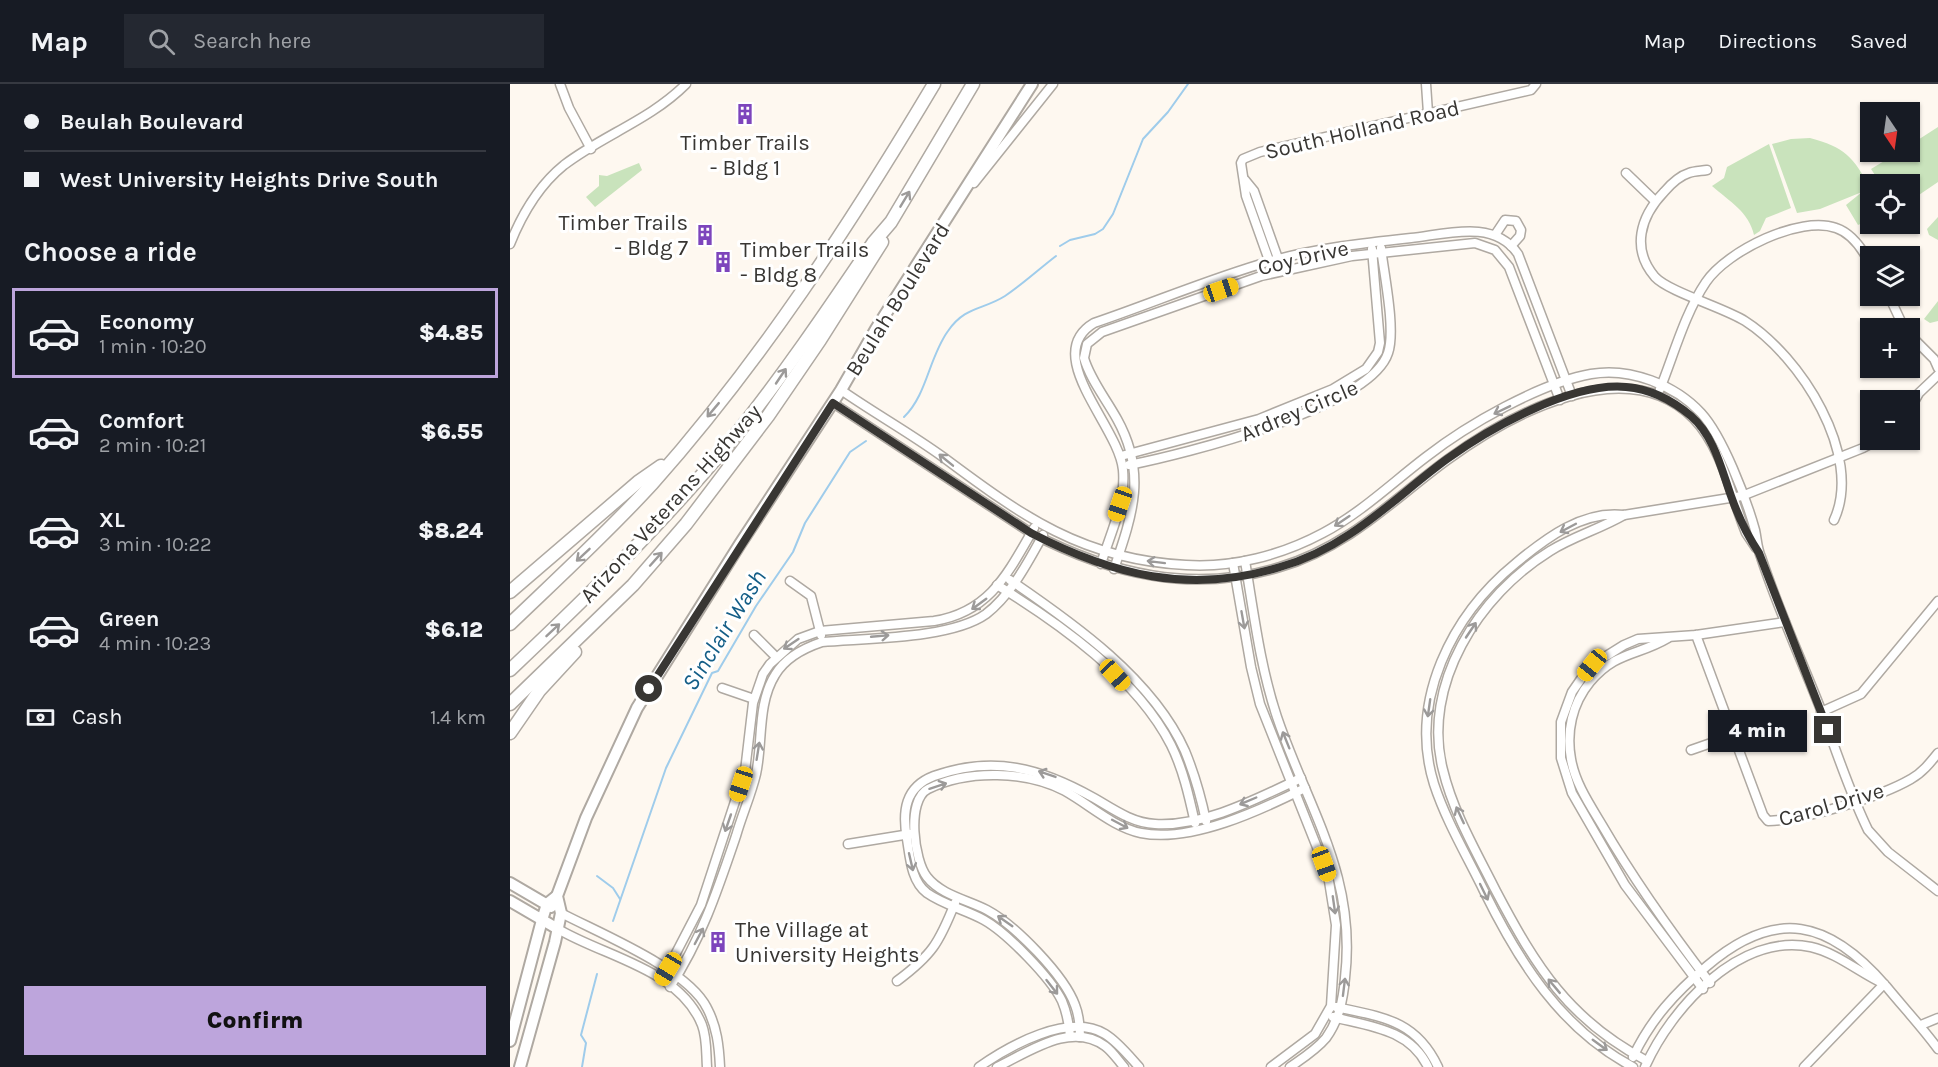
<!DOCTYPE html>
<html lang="en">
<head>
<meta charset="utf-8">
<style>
	body { margin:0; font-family:Karla,sans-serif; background:#242831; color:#f1f3f6; height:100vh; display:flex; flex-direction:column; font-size:22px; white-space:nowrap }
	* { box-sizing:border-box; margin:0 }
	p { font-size:20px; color:#9ea1a6 }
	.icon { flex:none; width:33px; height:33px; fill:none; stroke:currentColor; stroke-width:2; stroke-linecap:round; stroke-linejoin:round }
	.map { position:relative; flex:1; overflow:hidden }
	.panel { display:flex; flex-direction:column; background:#171b24; width:510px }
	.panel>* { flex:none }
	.guide { display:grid; align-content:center; height:132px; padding:0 24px; background:#171b24 }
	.needle { width:39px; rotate:167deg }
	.controls { position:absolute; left:1350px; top:18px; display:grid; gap:12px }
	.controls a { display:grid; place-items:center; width:60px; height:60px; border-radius:0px; background:#171b24; box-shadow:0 2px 4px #0004; font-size:30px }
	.end { position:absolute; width:27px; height:27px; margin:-14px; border:8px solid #383633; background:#fff; box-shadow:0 0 0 3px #fff }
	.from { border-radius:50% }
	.bubble { position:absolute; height:42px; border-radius:0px; background:#171b24; box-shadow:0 2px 4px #0004; font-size:20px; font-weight:800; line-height:42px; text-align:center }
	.car { position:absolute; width:18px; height:36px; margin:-18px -9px; border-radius:8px; box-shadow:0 0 4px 2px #0007; background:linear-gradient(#f5c518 24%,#345 0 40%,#f5c518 0 76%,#345 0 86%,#f5c518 0) }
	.guide b { display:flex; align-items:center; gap:21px; height:57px; font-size:22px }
	.guide b+b { border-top:2px solid #363941 }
	.guide i { width:15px; height:15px; background:#f1f3f6 }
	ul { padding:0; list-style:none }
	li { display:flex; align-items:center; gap:18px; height:90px; margin:0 12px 9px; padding:0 12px; border:3px solid transparent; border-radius:0px }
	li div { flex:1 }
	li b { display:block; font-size:22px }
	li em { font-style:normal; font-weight:800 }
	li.current { border-color:#bda5dc }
	li>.icon { width:54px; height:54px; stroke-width:1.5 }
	h2 { padding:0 24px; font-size:27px; line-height:72px }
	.pay { display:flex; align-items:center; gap:15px; height:66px; padding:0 24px; font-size:22px }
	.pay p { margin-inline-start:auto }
	.cta { display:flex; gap:12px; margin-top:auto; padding:12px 24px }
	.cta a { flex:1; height:69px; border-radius:0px; background:#bda5dc; color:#111; font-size:24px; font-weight:800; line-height:69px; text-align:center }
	header { display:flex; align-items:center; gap:36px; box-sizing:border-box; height:84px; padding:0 30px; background:#171b24; border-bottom:2px solid #363941 }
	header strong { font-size:28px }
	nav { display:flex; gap:33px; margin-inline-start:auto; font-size:21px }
	.search { width:420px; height:54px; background:#242831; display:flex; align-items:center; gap:15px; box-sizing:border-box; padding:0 21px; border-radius:0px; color:#9ea1a6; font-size:22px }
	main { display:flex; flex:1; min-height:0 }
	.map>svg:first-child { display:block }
	.green { fill:#c9e3bc }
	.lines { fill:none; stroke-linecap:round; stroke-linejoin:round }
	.stream { stroke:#9fcceb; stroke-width:2 }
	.minor-casing { stroke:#afa9a2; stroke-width:11 }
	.major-casing { stroke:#afa9a2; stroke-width:14 }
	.highway-casing { stroke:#afa9a2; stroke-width:15 }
	.minor { stroke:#fff; stroke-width:8 }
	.major { stroke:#fff; stroke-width:10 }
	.highway { stroke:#fff; stroke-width:12 }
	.oneway { stroke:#9c9a99 }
	.route { stroke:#383633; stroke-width:8 }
	.labels { text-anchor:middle; stroke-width:6; stroke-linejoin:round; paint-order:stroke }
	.street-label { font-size:22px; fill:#383633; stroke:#fff }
	.poi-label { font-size:22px; fill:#383633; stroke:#fff; text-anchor:start }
	.water-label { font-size:24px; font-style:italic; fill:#145e87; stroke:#fff }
</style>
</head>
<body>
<header>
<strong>Map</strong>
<div class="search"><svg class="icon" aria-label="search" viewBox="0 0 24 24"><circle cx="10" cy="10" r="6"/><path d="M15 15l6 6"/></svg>Search here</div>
<nav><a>Map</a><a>Directions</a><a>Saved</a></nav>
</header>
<main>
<section class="panel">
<div class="guide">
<b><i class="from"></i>Beulah Boulevard</b>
<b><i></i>West University Heights Drive South</b>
</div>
<h2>Choose a ride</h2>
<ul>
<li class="current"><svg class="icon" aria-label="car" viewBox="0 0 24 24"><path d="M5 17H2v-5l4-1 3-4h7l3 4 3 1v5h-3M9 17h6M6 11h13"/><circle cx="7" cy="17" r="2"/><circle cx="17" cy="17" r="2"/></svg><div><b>Economy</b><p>1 min · 10:20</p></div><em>$4.85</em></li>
<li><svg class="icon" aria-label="car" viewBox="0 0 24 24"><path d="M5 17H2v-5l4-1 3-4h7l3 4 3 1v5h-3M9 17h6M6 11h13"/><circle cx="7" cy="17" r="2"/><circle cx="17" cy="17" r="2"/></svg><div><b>Comfort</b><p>2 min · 10:21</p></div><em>$6.55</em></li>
<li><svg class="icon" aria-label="car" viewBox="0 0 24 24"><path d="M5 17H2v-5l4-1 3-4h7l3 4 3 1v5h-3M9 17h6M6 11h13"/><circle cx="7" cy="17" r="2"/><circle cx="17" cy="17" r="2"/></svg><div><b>XL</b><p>3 min · 10:22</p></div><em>$8.24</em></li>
<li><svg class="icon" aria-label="car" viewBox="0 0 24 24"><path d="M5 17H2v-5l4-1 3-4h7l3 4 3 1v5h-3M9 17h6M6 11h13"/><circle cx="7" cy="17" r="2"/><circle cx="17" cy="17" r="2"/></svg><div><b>Green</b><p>4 min · 10:23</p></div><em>$6.12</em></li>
</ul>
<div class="pay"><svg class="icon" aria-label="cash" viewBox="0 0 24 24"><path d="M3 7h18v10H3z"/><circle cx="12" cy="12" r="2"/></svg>Cash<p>1.4 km</p></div>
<div class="cta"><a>Confirm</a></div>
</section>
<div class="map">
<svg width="1428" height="983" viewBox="0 0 1428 983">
	<rect width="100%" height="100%" fill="#fef8f0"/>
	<g class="green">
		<path d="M1428 43V98L1400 117V100H1371L1361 85 1389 68H1400V61Z"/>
		<path d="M1300 54C1334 63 1344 73 1360 104L1355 107 1360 113V136L1348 141 1336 121 1352 108 1310 125 1287 129 1262 60 1281 55Z"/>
		<path d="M1259 60 1281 124 1256 134 1250 147 1244 151C1239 128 1219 117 1202 102L1214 94 1217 83Z"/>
		<path d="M129 79 132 86 85 123 76 113 89 102V91L97 92Z"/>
		<path d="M1428 133V156L1419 151 1417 145Z"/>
		<path d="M1428 217V237L1420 239 1414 235Z"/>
	</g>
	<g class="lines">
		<g class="stream">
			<path d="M550 162 560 156 585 150 593 145 603 130 633 55 658 28 678 0"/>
			<path d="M394 333C417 311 419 273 438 247 455 222 473 226 495 212 513 200 529 185 546 172"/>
			<path d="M87 792 103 804 110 815"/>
			<path d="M103 837 156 684 202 589 208 587 246 522 283 468 295 439 340 368 356 357"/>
			<path d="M72 983 76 959 71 951 87 890"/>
		</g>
		<defs>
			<g id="minor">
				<path d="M50 0 59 24 81 65"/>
				<path d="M916 0 918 29"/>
				<path d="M1197 86C1191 87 1184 87 1179 89 1169 92 1160 101 1154 108 1130 133 1121 165 1145 193 1159 208 1215 224 1235 237 1290 272 1354 371 1324 436"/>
				<path d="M1116 89 1145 117"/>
				<path d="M735 96 744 107 770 180"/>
				<path d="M464 99 543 0"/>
				<path d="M985 151 995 136 1006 137 1011 146 1010 152 1001 162"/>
				<path d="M0 160C12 130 28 102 54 81 93 51 140 36 176 0"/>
				<path d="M761 182 736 112 731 79 733 75 750 68 1021 6 1026 0"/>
				<path d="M1379 212 1394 244"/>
				<path d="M1400 251 1424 275 1428 284"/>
				<path d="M1150 305C1164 270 1175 229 1196 198 1217 167 1290 131 1326 144 1341 149 1353 166 1360 180"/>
				<path d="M331 306C364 329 400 349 433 373 512 432 573 476 676 481 723 484 772 471 813 449 851 429 883 398 916 373 957 341 1030 299 1081 290 1120 283 1165 301 1191 329 1213 353 1236 414 1245 446 1247 455 1247 464 1251 473 1268 525 1291 575 1311 626 1326 666 1339 707 1358 746L1378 768 1428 807"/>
				<path d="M323 319 521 449C600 490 683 510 770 483 794 476 818 464 840 450 874 428 904 400 937 376 1000 330 1117 266 1184 335 1212 364 1221 412 1236 449L1246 464"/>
				<path d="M1400 325 1409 309 1428 291"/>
				<path d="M611 372 749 335 823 305 856 285 868 268 870 259 862 165"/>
				<path d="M619 381C674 370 860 324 878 269 886 246 874 190 871 164"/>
				<path d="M1114 431C1090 445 1064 452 1040 467 969 511 911 601 933 686 943 728 967 769 986 807 1026 883 1059 936 1137 977"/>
				<path d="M735 477C744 530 750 582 767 633 798 725 847 791 835 894 833 916 829 936 816 954 806 966 793 974 780 983"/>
				<path d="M723 479 741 583 750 620 818 791 826 841 821 922 805 950 761 983"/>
				<path d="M591 480C600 450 616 419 613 386 609 342 530 271 584 239 643 219 701 194 761 177 807 164 854 159 901 154 937 150 984 135 1008 170L1062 312"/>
				<path d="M604 485C623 429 637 389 607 335 596 315 580 295 574 274L577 260 592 248 751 192 842 172 965 159 985 166 999 183 1050 316"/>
				<path d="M500 496C563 539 643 595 675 667 684 689 691 713 696 737"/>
				<path d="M280 497 301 512 311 551"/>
				<path d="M487 501C549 539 627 594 661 661 673 685 679 712 685 739"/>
				<path d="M244 551 265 572"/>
				<path d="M1186 551 1253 731 1258 737C1294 736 1370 713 1401 695 1412 689 1420 679 1428 669"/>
				<path d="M1158 554C1128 572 1106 567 1080 598 1062 620 1056 648 1061 675 1065 699 1080 721 1092 741 1124 796 1161 848 1200 899"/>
				<path d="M212 604 244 615"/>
				<path d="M1311 628 1351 610 1428 517"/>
				<path d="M1181 666 1224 651"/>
				<path d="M338 760 400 750"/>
				<path d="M51 829C91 850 178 885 197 924 207 943 209 962 210 983"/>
				<path d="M48 845C95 873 170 885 192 941 197 954 196 969 197 983"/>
				<path d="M152 896 191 821 235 687 243 619 253 590 260 580 288 555 310 547 424 537C480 528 498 489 524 444"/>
				<path d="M387 897C422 871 429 859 445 819"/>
				<path d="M160 903C191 856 208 805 226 752 232 731 241 711 246 690 253 659 247 620 265 591 275 574 294 564 312 558 357 554 441 555 476 530 501 511 518 478 533 451"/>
				<path d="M1193 905 1115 801 1062 709 1051 674V638L1062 608 1071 595 1082 581 1114 561 1128 555 1186 551 1275 538"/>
				<path d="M826 923C872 933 906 936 928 983"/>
				<path d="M823 933C859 942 900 945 918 983"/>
				<path d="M1411 941 1428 934"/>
				<path d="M560 952C559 940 557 929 552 917 541 894 497 849 474 836 456 826 434 821 417 809 401 797 400 773 397 755 392 727 395 703 424 692 483 671 531 684 584 714 603 725 622 739 645 740 694 743 748 714 791 694"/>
				<path d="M570 953C570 942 569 931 565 921 554 891 505 841 477 826 458 816 431 811 417 793 404 777 396 716 418 705 458 685 517 687 555 707 580 721 603 743 631 749 681 759 751 726 795 704"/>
				<path d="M1123 973C1141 935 1165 909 1197 882 1266 823 1319 836 1376 902 1393 923 1412 943 1428 965"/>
				<path d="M469 983C499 962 559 928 595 950 608 958 619 972 629 983"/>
				<path d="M487 983C519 968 561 937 595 962 602 967 608 976 614 983"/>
				<path d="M1123 983C1051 945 1009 878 974 807 957 772 936 737 924 700 898 617 942 531 1006 479 1036 454 1073 426 1114 431L1232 412 1353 364 1368 356"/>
				<path d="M1135 983C1161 924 1230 848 1301 863 1327 869 1350 889 1374 900L1294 983"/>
			</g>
			<g id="major">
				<path d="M0 799 41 823"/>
				<path d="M0 817 48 845"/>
				<path d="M0 957 32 836 37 820 47 812"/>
				<path d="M10 983 45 858 51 829 47 812 76 734 127 624 230 460 331 306 366 245 522 0"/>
			</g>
			<g id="highway">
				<path d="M0 508 128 398 151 382"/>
				<path d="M0 540C48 494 97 449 142 400 251 277 340 141 424 0"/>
				<path d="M0 586C76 514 152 440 219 359 271 295 317 227 363 159L381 138 463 0"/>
				<path d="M0 620 123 501 176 440 258 332 310 256 372 158"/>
				<path d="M0 649 29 607 65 568"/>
			</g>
		</defs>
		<use href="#minor" class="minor-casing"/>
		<use href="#major" class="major-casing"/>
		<use href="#highway" class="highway-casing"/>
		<use href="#minor" class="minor"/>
		<use href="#major" class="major"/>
		<use href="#highway" class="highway"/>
	</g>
	<defs><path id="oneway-shaft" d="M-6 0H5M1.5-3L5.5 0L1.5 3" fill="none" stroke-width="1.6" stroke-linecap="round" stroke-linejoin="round" transform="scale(1.5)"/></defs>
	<g class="oneway">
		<use href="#oneway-shaft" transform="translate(395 115) rotate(-59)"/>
		<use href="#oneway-shaft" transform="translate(271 292) rotate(-56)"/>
		<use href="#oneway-shaft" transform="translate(203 326) rotate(130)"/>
		<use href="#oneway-shaft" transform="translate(992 326) rotate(154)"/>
		<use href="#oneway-shaft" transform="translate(436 376) rotate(-141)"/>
		<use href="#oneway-shaft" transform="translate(832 437) rotate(146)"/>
		<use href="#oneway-shaft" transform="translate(1058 444) rotate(152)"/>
		<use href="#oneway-shaft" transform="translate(73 471) rotate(137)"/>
		<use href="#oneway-shaft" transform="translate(146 475) rotate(-48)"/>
		<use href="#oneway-shaft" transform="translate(646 478) rotate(-173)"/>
		<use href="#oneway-shaft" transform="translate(469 520) rotate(144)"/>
		<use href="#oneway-shaft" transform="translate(733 536) rotate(80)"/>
		<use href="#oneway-shaft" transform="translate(43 546) rotate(-43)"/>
		<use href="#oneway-shaft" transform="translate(961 546) rotate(-56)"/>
		<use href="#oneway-shaft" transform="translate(370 552) rotate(-5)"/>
		<use href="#oneway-shaft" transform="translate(281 560) rotate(146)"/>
		<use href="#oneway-shaft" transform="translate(919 624) rotate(98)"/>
		<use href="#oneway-shaft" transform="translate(776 656) rotate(-112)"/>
		<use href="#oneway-shaft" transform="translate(248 667) rotate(-81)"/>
		<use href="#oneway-shaft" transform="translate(537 690) rotate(-161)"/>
		<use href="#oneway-shaft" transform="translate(428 702) rotate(-18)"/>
		<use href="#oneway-shaft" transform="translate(738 717) rotate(157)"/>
		<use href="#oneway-shaft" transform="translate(950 731) rotate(-115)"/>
		<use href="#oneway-shaft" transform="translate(218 739) rotate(109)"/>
		<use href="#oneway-shaft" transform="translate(610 740) rotate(28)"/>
		<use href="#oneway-shaft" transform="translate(401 778) rotate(77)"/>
		<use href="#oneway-shaft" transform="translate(974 808) rotate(64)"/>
		<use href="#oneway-shaft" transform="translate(824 821) rotate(82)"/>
		<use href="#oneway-shaft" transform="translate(495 837) rotate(-145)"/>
		<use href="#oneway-shaft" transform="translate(189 852) rotate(-62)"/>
		<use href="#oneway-shaft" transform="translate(1044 902) rotate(-130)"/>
		<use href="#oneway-shaft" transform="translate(542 903) rotate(52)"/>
		<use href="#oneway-shaft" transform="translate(834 903) rotate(-83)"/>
		<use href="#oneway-shaft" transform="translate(1090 961) rotate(36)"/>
	</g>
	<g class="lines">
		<path class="route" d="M139 605 323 319 521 449C602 491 680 511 770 483 795 476 819 464 840 450 874 428 904 399 937 375 980 344 1061 298 1116 303 1140 305 1162 316 1181 332 1204 352 1211 384 1221 412 1228 432 1237 451 1249 469L1318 646"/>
	</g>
	<defs>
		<symbol id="building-bare" viewBox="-9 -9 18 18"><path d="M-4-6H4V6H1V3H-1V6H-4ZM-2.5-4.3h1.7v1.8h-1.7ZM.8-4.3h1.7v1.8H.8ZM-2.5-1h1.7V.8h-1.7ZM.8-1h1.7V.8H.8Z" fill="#7d45bc" stroke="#fff" stroke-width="2.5" paint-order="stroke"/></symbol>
	</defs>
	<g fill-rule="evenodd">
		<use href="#building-bare" x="220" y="15" width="30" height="30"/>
		<use href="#building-bare" x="180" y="136" width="30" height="30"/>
		<use href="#building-bare" x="198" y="163" width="30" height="30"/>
		<use href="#building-bare" x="193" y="843" width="30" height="30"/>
	</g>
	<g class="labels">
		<g class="street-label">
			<text transform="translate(852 45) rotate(-13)" y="8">South Holland Road</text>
			<text transform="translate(793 173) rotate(-13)" y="8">Coy Drive</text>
			<text transform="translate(387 215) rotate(-58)" y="8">Beulah Boulevard</text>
			<text transform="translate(789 326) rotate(-23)" y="8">Ardrey Circle</text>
			<text transform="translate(160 419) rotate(-48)" y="8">Arizona Veterans Highway</text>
			<text transform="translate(1321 720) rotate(-16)" y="8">Carol Drive</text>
		</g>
		<g class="poi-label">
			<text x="235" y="66" text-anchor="middle">Timber Trails<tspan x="235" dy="25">- Bldg 1</tspan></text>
			<text x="178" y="146" text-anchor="end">Timber Trails<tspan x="178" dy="25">- Bldg 7</tspan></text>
			<text x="230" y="173">Timber Trails<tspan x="230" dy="25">- Bldg 8</tspan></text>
			<text x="225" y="853">The Village at<tspan x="225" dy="25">University Heights</tspan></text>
		</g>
		<g class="water-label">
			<text transform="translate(214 546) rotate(-58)" y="8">Sinclair Wash</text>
		</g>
	</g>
</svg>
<div class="controls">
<a><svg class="needle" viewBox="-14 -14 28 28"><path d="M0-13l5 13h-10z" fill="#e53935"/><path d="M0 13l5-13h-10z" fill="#9ea1a6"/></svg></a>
<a><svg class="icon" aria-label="locate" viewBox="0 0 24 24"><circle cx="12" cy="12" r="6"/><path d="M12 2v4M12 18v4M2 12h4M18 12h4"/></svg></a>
<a><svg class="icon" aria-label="layers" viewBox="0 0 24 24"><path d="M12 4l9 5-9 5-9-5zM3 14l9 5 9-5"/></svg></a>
<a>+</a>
<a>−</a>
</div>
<i class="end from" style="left:139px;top:605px"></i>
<i class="end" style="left:1318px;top:646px"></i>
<div class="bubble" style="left:1198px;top:626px;width:99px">4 min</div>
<i class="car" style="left:711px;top:206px;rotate:71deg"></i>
<i class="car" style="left:610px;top:420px;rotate:199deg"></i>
<i class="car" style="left:1082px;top:581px;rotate:219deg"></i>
<i class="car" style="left:605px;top:591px;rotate:137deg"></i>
<i class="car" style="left:231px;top:700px;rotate:198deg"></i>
<i class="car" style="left:814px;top:780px;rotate:160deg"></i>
<i class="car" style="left:158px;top:885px;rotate:211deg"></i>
</div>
</main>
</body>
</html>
